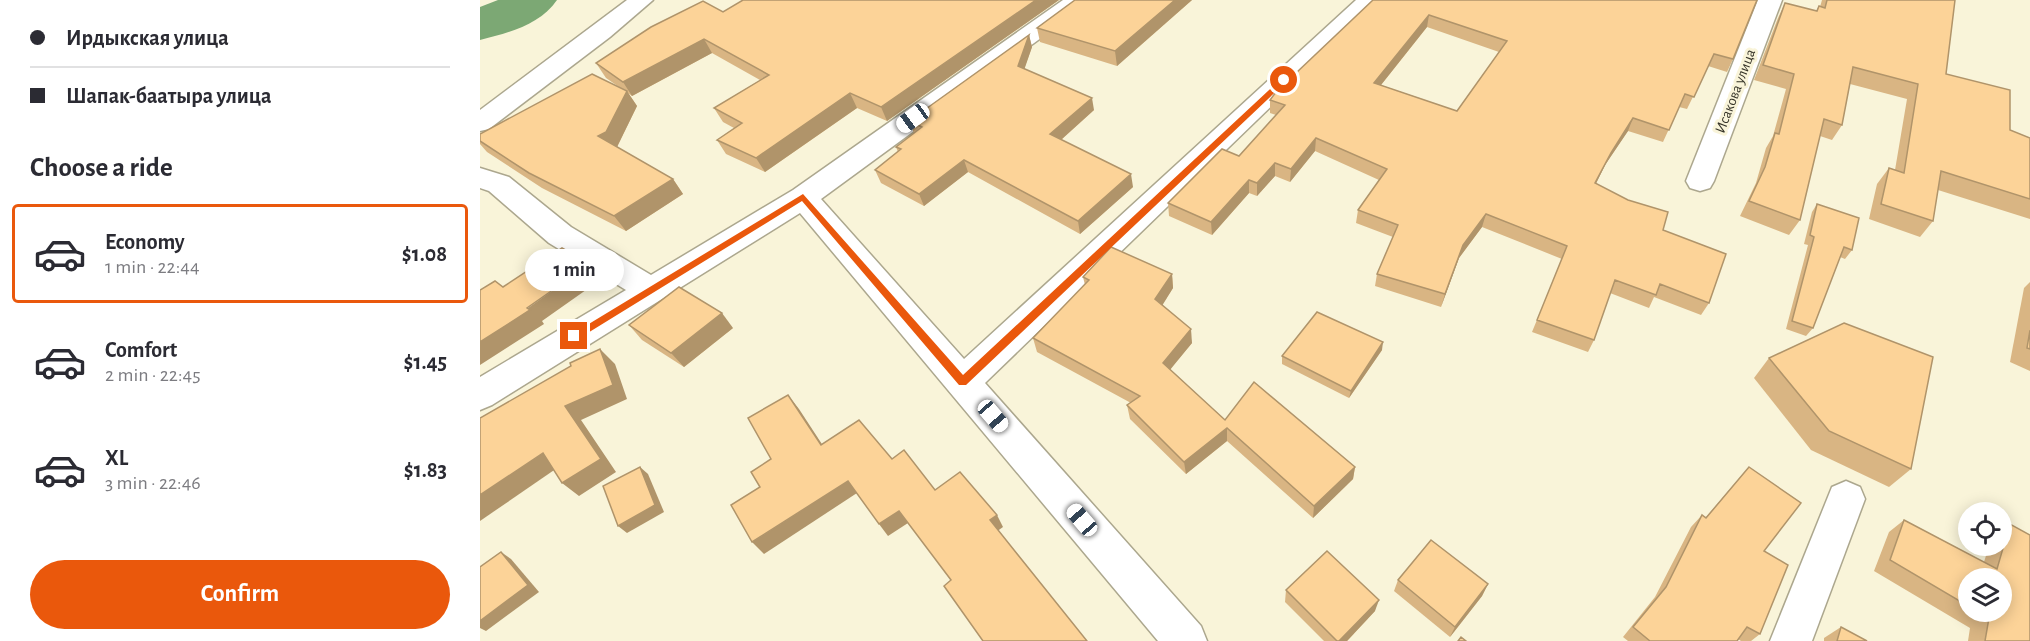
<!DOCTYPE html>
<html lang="en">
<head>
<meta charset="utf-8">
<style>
	body { margin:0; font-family:"Alegreya Sans",sans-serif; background:#f7f7f7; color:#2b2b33; height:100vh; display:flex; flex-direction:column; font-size:22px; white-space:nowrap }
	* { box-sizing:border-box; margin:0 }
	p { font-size:20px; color:#7c7c81 }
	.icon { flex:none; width:33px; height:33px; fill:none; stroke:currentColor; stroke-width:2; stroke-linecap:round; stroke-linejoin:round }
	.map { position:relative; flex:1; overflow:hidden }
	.side { display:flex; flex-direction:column; background:#fff; width:480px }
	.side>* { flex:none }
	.guide { display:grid; align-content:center; height:132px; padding:0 30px; background:#fff }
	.fabs { position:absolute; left:1478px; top:502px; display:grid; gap:12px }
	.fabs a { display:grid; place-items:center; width:54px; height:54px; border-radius:50%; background:#fff; box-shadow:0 3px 15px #0003; font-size:30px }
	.end { position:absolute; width:27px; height:27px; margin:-14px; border:8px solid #ea580c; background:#fff; box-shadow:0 0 0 3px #fff }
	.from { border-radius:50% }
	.bubble { position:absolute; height:42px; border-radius:21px; background:#fff; box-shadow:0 3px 15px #0003; font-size:20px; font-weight:600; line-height:42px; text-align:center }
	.car { position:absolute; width:18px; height:36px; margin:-18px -9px; border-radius:8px; box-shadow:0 0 4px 2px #0007; background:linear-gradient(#fff 24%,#345 0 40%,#fff 0 76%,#345 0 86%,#fff 0) }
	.guide b { display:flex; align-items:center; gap:21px; height:57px; font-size:22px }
	.guide b+b { border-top:2px solid #e1e1e2 }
	.guide i { width:15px; height:15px; background:#2b2b33 }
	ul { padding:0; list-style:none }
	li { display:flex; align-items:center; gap:18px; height:99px; margin:0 12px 9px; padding:0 18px; border:3px solid transparent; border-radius:6px }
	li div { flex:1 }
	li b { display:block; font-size:22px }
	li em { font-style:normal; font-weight:600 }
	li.current { border-color:#ea580c }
	li>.icon { width:54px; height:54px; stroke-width:1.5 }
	h2 { padding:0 30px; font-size:27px; line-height:72px }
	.button { display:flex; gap:12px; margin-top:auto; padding:12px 30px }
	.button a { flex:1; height:69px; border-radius:36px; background:#ea580c; color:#fff; font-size:24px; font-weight:600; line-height:69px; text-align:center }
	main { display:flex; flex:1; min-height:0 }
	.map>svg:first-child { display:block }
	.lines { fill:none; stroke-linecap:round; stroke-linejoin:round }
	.river { fill:#7ca874; fill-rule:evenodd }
	.minor-casing { stroke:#aca78e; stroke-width:3 }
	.minor { fill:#fff; fill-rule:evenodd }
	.wall { fill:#d9b583; fill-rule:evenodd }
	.shaded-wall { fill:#b0946a }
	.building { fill:#fcd398; stroke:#b0946a; stroke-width:1.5; fill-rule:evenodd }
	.route { fill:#ea580c }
	.labels { text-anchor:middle; stroke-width:6; stroke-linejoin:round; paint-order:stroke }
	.far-street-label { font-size:15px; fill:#363429; stroke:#f9f4d9 }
</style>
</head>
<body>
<main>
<section class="side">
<div class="guide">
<b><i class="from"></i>Ирдыкская улица</b>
<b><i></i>Шапак-баатыра улица</b>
</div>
<h2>Choose a ride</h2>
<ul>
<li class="current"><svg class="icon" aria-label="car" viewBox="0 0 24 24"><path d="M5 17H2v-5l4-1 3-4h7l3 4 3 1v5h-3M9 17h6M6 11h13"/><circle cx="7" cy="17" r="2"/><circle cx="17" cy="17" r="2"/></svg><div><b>Economy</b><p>1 min · 22:44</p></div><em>$1.08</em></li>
<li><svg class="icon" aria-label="car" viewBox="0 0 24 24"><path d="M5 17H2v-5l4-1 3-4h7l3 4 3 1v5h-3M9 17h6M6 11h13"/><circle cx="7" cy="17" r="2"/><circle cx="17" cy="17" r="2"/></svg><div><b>Comfort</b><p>2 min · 22:45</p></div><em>$1.45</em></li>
<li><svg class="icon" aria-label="car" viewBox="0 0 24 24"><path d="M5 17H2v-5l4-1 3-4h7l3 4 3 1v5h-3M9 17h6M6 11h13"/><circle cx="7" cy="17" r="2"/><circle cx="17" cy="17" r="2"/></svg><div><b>XL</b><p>3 min · 22:46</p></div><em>$1.83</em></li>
</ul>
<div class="button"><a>Confirm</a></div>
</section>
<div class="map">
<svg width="1550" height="641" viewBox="0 0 1550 641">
	<rect width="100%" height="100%" fill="#f9f4d9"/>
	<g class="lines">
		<path class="river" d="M18 0H77C60 25 28 33 0 40V7Z"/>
		<defs>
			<g id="minor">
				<path d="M147 0H173L130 37 9 129 0 131V110Z"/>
				<path d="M583 0H610L606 5 341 199 484 359 876 0H901L505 383 721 626 727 641H678L320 213 12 405 0 410V377L146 290 69 243 9 191 0 188V168L29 177 91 227 171 275 313 190Z"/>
				<path d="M1278 0H1302L1234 181 1230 188 1220 191 1210 188 1206 181Z"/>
				<path d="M1366 481 1380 487 1385 499 1332 641H1290L1352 487Z"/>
			</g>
		</defs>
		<use href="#minor" class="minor-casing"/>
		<use href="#minor" class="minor"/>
	</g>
	<g class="wall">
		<path d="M579 0 407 121 377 108 285 172 246 154 237 140 254 128 243 122 234 108 280 80 232 53 152 96 148 93 157 106 137 147 193 179 203 194 146 231 62 188 7 152 0 144V134L142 89 126 78 116 63 243 12Z"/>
		<path d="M595 0H712L637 66 560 42 557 28Z"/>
		<path d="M893 0H1277L1253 59 1247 72 1228 66 1207 109 1199 107 1183 142 1148 131 1125 165 1116 183 1183 230 1229 303 1221 315 1174 297 1169 308 1130 293 1114 340 1108 352 1052 332 1082 259 1002 227 979 258 961 307 895 286 897 274 913 237 876 223 878 210 899 180 835 151 810 182 795 176 777 196 769 193 732 235 689 216 688 203 759 156 796 115 790 113V100ZM947 27 1019 52 977 111 901 85Z"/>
		<path d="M1342 0H1475L1466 74 1530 130 1550 138V219L1458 190 1453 221 1440 237 1389 219 1397 184 1409 168 1415 170 1427 99 1370 84 1362 125 1352 140 1340 136 1320 220 1309 235 1260 216 1276 183 1286 148 1293 136 1306 89 1274 80 1298 18 1305 3 1336 11 1339 6 1340 7Z"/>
		<path d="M549 35 552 47 544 69 614 110 581 140 653 187 600 234 488 172 444 206 401 183 395 170 418 152 416 147 434 133 429 121Z"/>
		<path d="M1337 204 1372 250 1365 259 1360 257 1333 328 1326 336 1306 329 1328 245 1324 244 1332 212Z"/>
		<path d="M692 274 693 288 682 305 712 343 690 369 745 420 875 467 873 479 833 518 747 441 706 474 650 419 647 405 651 403 557 352 553 338 605 285 603 277Z"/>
		<path d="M1550 282V371L1530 362 1544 288Z"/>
		<path d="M149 325 253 328 204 367 162 340Z"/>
		<path d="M902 350 869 398 802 364V356Z"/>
		<path d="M1289 358 1431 469 1409 487 1331 450 1274 378Z"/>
		<path d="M1269 467 1284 551 1280 634 1271 641H1261L1258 639 1257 641H1148L1143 637 1175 597 1211 527 1222 515 1226 517Z"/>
		<path d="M1424 520 1504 562 1509 546H1521V530L1530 524 1550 641H1488L1490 628 1394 571 1409 532ZM1488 579 1521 612H1488Z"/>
		<path d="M918 580 1008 584 1002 596 970 637 914 591Z"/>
		<path d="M806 590 895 611 867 641H844L805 602Z"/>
		<path d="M1361 627 1387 641H1344V638Z"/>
	</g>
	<g class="shaded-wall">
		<path d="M556 0H579L407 121 401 107Z"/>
		<path d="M695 0H712L637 66 635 51Z"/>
		<path d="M949 15 947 27 893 95 894 83Z"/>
		<path d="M549 35 552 47 541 79 538 66Z"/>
		<path d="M224 39 232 53 152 96 143 82Z"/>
		<path d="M147 91 157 106 137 147 118 136Z"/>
		<path d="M370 93 377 108 285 172 276 158Z"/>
		<path d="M612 98 614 110 573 147 570 134Z"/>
		<path d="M1153 118 1148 131 1125 165 1110 196 1115 183 1131 153Z"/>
		<path d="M836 138 835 151 810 182 811 169Z"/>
		<path d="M484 160 488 172 444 206 439 194Z"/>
		<path d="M795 163V176L777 196V183Z"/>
		<path d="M651 174 653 187 600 234 598 221Z"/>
		<path d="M193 179 203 194 146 231 134 216Z"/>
		<path d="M769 180V193L732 235 731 222Z"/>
		<path d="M1006 214 1002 227 979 258 961 307 965 294 983 245Z"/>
		<path d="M110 264 123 278 62 321 64 324 0 365V342Z"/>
		<path d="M692 274 693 288 677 314 675 299Z"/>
		<path d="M242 313 253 328 204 367 191 353Z"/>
		<path d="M711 329 712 343 685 376 683 363Z"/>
		<path d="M903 342 902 350 869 398 871 391Z"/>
		<path d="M120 349 135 364 147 399 101 420 136 472 99 496 82 483 85 406Z"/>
		<path d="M308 395 319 409 351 458 341 445Z"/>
		<path d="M747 428V441L706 474 704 462Z"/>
		<path d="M63 453 80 466 0 521V495Z"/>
		<path d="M160 467 168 474 184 512 147 533 138 526Z"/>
		<path d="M875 467 873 479 833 518 834 506Z"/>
		<path d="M368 481 377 493 284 554 272 542Z"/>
		<path d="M419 511 428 523 408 536 399 524Z"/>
		<path d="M517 515 523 527 516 532 510 520Z"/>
		<path d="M21 552 31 559 59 592 6 631 0 628V621Z"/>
		<path d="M1008 584 1002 596 970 637 975 627Z"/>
		<path d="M899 600 895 611 867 641H859Z"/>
	</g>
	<g class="building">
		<path d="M263 0H556L401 107 370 93 276 158 237 140 262 123 234 108 289 75 224 39 143 82 116 63 171 27 223 1 243 12Z"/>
		<path d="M595 0H695L635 51 557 28Z"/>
		<path d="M893 0H1277L1253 59 1234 54 1214 97 1205 94 1189 130 1153 118 1131 153 1115 183 1148 200 1188 212 1183 230 1246 254 1229 303 1180 284 1176 295 1135 280 1114 340 1057 320 1087 246 1006 214 983 245 965 294 897 274 918 225 878 210 907 169 836 138 811 169 795 163 777 183 769 180 731 222 688 203 742 149 759 156 805 105 790 100 796 92ZM949 15 1027 41 977 111 894 83Z"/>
		<path d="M1347 0H1475L1466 74 1530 90V130L1550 138V199L1461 171 1453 221 1401 204 1409 168 1424 173 1438 84 1373 67 1362 125 1344 119 1320 220 1269 201 1285 167 1295 133 1299 134 1314 74 1283 65 1305 3 1337 11 1339 6 1345 8Z"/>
		<path d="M549 35 538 66 612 98 570 134 651 174 598 221 484 160 439 194 395 170 421 149 416 147 442 127 429 121Z"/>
		<path d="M112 74 147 91 126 132 118 136 193 179 134 216 49 173 0 141V134Z"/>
		<path d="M1337 204 1379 218 1372 250 1364 247 1333 328 1312 321 1334 237 1330 235Z"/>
		<path d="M631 247 692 274 675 299 711 329 683 363 745 420 774 382 875 467 834 506 747 428 704 462 647 405 660 396 553 338 609 280 603 277Z"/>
		<path d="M82 248 110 264 47 308 50 310 0 342V290L15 281 23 287Z"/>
		<path d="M199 287 242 313 191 353 149 325Z"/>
		<path d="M837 312 903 342 871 391 802 356Z"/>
		<path d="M1364 323 1453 357 1431 469 1349 431 1289 358Z"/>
		<path d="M1550 330V349L1547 348Z"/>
		<path d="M120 349 133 385 85 406 121 459 82 483 63 453 0 495V418L91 366 90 363Z"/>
		<path d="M308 395 341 445 379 420 412 459 424 450 455 490 480 472 517 515 510 520 607 641H503L464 586 471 580 419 511 399 524 368 481 272 542 251 505 280 487 271 472 291 459 268 418Z"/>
		<path d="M160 467 175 505 138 526 123 486Z"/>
		<path d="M1269 467 1321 503 1284 551 1308 565 1280 634 1267 627 1257 641H1170L1153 627 1186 587 1222 515 1226 518Z"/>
		<path d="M1424 520 1517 569 1530 524 1550 535V641H1505L1509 618 1499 612H1521V579H1488V606L1410 560Z"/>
		<path d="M951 540 1008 584 975 627 918 580Z"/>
		<path d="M847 551 899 600 859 641H857L806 590Z"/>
		<path d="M21 552 48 585 0 621V567Z"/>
		<path d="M1361 627 1387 641H1357Z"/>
		<path d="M981 637 986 641H978Z"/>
	</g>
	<path class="route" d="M802 78 808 80 486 385H479L322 201 98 339 94 340 89 336 323 194 483 375Z"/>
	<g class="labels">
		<g class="far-street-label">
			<text transform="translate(1255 91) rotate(-69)" y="5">Исакова улица</text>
		</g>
	</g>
</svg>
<div class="fabs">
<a><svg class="icon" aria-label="locate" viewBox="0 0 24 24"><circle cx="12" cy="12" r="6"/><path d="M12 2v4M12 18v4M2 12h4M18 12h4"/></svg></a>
<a><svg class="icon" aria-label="layers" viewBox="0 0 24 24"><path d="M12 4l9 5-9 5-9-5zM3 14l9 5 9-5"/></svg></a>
</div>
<i class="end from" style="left:804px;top:80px"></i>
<i class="end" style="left:94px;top:336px"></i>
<div class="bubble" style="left:45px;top:249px;width:99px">1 min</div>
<i class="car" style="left:433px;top:118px;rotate:234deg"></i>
<i class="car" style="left:513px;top:416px;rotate:139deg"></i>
<i class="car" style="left:602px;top:520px;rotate:319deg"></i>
</div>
</main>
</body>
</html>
